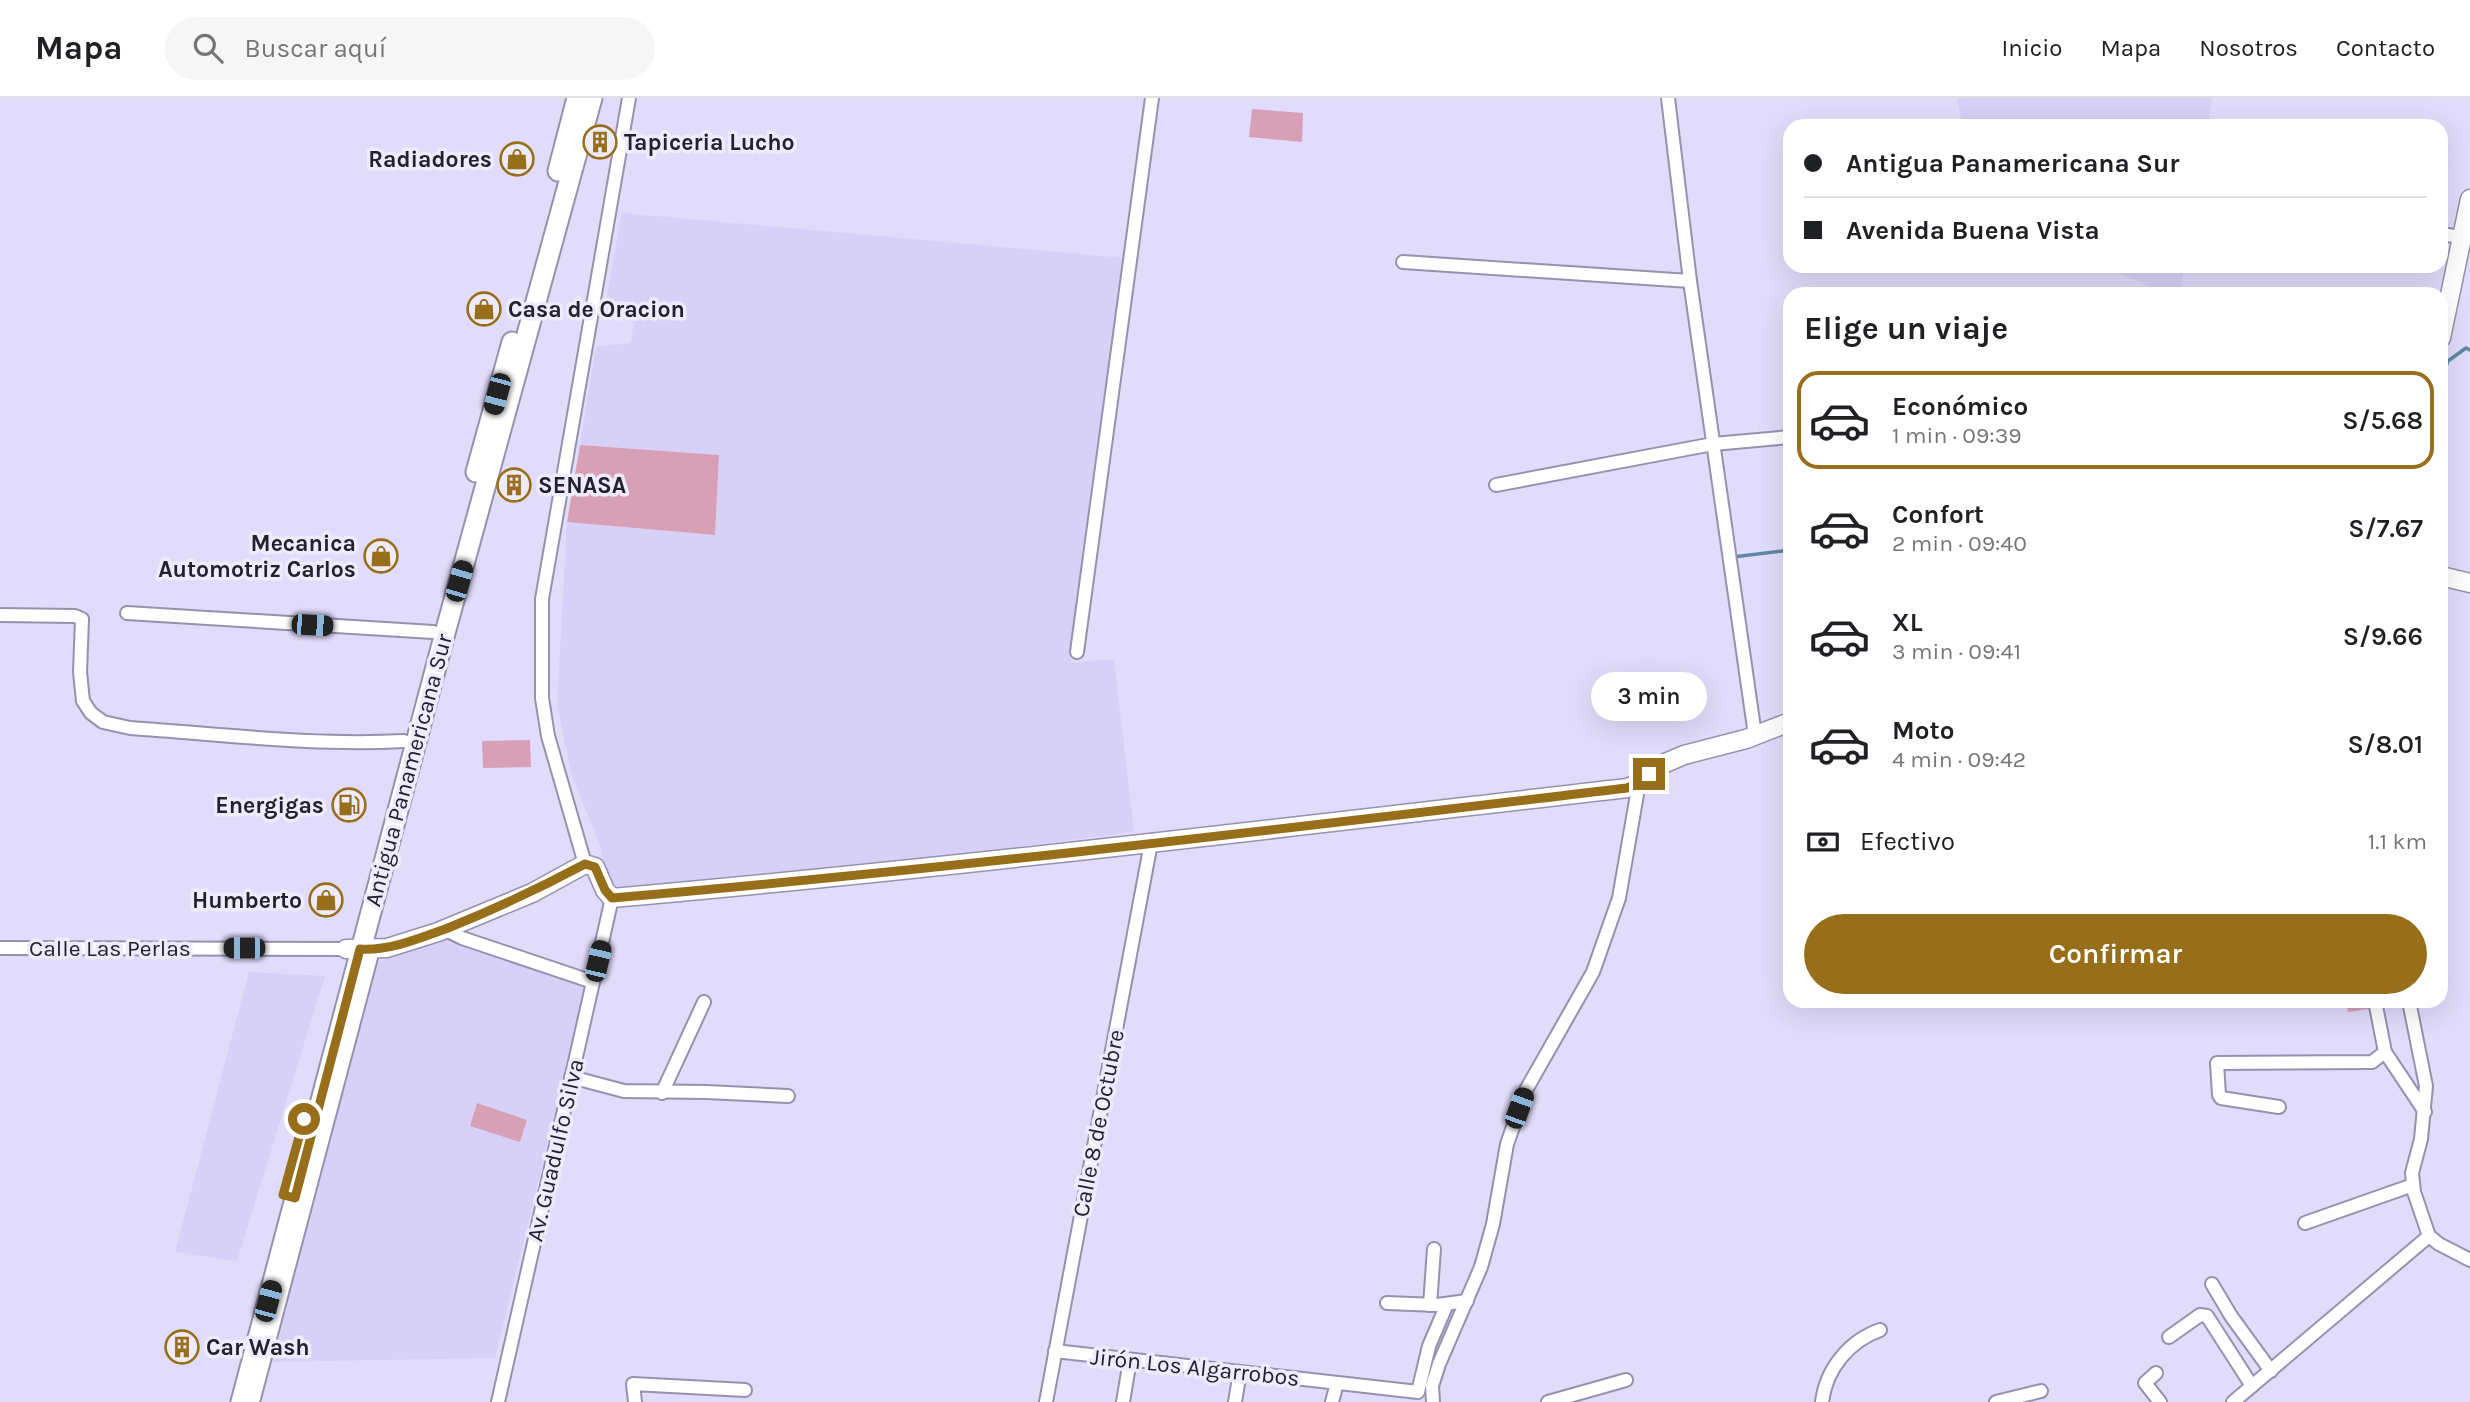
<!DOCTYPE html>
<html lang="es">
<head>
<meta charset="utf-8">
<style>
	body { margin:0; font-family:Karla,sans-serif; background:#f6f6f6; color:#202124; height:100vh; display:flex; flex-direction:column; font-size:26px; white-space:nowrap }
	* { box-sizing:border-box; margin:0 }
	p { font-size:23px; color:#757577 }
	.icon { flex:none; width:38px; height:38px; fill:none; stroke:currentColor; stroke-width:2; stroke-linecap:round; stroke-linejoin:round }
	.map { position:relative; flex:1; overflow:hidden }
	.sheet { position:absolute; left:1783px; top:189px; width:665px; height:721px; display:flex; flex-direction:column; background:#fff; border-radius:21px; box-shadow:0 7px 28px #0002 }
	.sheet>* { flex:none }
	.hud { position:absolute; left:1783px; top:21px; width:665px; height:154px; border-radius:21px; box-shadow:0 7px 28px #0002; display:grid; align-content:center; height:154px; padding:0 21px; background:#fff }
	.end { position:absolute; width:32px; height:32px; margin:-16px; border:9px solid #976e19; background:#fff; box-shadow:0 0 0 4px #fff }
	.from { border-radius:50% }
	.bubble { position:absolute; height:49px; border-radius:24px; background:#fff; box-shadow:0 7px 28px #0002; font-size:23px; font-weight:600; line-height:49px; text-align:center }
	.car { position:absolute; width:21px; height:42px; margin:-21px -10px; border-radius:9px; box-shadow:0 0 5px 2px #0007; background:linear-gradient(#222 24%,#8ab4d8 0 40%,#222 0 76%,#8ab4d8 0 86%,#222 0) }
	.hud b { display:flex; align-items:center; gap:24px; height:66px; font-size:26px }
	.hud b+b { border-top:2px solid #e0e0e0 }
	.hud i { width:18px; height:18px; background:#202124 }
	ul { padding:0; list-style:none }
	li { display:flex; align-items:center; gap:21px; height:98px; margin:0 14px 10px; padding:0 7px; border:4px solid transparent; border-radius:21px }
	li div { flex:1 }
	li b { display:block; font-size:26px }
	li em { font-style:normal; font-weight:600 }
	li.active { border-color:#976e19 }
	li>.icon { width:63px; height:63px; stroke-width:1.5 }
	h2 { padding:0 21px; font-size:32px; line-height:84px }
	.pay { display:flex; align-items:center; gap:18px; height:77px; padding:0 21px; font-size:26px }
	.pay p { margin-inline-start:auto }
	.button { display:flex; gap:14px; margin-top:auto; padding:14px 21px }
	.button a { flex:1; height:80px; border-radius:42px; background:#976e19; color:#fff; font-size:28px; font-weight:600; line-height:80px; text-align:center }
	header { display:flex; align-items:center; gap:42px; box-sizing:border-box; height:98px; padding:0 35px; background:#fff; border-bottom:2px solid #e0e0e0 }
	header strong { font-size:33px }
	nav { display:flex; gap:38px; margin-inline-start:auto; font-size:24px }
	.search { width:490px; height:63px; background:#f6f6f6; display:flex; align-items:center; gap:18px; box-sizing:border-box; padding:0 24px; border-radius:38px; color:#757577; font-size:26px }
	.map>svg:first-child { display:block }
	.built { fill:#d8d1f7 }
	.green { fill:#d7a0b7 }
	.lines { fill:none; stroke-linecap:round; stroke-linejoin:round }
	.stream { stroke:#5e89a5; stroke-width:3.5 }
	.street-casing { stroke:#9691ae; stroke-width:16 }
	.secondary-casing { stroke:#9691ae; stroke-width:21 }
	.primary-casing { stroke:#9691ae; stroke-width:23 }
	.street { stroke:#fff; stroke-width:12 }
	.secondary { stroke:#fff; stroke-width:18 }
	.primary { stroke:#fff; stroke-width:19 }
	.route { stroke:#976e19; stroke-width:9 }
	.labels { text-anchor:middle; stroke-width:7; stroke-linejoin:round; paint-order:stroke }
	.poi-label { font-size:23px; font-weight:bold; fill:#23212c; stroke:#eeebfe; text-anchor:start }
	.street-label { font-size:23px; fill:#23212c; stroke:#eeebfe }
</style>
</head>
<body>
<header>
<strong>Mapa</strong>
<div class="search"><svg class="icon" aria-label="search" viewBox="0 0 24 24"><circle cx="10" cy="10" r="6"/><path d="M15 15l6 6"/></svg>Buscar aquí</div>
<nav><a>Inicio</a><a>Mapa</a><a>Nosotros</a><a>Contacto</a></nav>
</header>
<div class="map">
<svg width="2470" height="1304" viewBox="0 0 2470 1304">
	<rect width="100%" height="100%" fill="#e1dcfb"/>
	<g class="built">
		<path d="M1957 0H2212L2208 28H1963Z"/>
		<path d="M622 115 1125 160 1091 386 1071 565 1114 561 1134 734 726 785H683L616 790 606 782 600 747 571 675 557 606 567 424 715 437 719 357 580 347 596 249 631 245 634 225 604 212Z"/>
		<path d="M2102 168H2184L2180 196H2168Z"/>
		<path d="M463 832 474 842 589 878 495 1260 269 1264 314 1106 377 864Z"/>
		<path d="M249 874 325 878 237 1163 175 1154Z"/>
	</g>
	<g class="green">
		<path d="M1252 11 1303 15 1302 44 1249 39Z"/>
		<path d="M580 347 719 357 715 437 567 424Z"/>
		<path d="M530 642 531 669 483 670 482 643Z"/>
		<path d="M2346 903H2368L2369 911 2348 914Z"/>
		<path d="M477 1005 527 1022 520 1044 470 1028Z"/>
	</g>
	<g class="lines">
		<g class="stream">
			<path d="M2441 282 2448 263 2466 250 2470 252"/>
			<path d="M1733 459 1790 452"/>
		</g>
		<defs>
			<g id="street">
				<path d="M1668 0 1690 183 1755 637"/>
				<path d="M2441 136 2461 139"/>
				<path d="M1403 164 1690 183"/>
				<path d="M1496 387 1713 346 1790 339"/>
				<path d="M127 515 433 534"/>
				<path d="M0 517 75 518 82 521 80 574 83 603 91 615 103 624 130 630C221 636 312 648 404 643"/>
				<path d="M1077 554 1152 0"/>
				<path d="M585 766 548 638 542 600V501L629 0"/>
				<path d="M444 831 462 840 593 884"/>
				<path d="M0 850 346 851"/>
				<path d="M2375 903 2385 954 2425 1014"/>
				<path d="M2409 903 2426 988 2421 1041 2412 1075 2414 1094 2429 1138 2439 1146 2470 1162"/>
				<path d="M571 979 624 993 706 994 788 998"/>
				<path d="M662 995 704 904"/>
				<path d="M2279 1009 2221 1000 2219 997 2217 965 2372 964 2385 954"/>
				<path d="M2305 1125 2413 1087"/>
				<path d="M2212 1186 2231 1218 2271 1273"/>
				<path d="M1387 1205 1437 1207 1467 1203"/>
				<path d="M1430 1207 1434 1151"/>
				<path d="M2169 1239 2200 1217 2207 1218 2252 1288"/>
				<path d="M1055 1253 1418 1294 1429 1248 1447 1206"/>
				<path d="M2156 1275 2145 1285 2160 1304"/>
				<path d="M253 1304 373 852"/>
				<path d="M498 1304 612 800"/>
				<path d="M635 1304 633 1286 745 1292"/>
				<path d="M1046 1304 1151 745"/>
				<path d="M1123 1304 1130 1262"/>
				<path d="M1235 1304 1240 1274"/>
				<path d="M1332 1304 1337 1285"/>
				<path d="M1433 1304 1432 1288 1439 1266 1481 1169 1493 1126 1507 1046 1526 992 1593 874 1619 800 1639 685"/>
				<path d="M1548 1304 1626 1282"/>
				<path d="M1822 1304C1826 1271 1849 1243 1880 1232"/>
				<path d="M1996 1304 2041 1293"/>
				<path d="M2233 1304 2429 1138"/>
			</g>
			<g id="secondary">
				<path d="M2441 240 2470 101"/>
				<path d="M2441 478 2470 485"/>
				<path d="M346 851 387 850 438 834 532 795 585 766 595 769 605 792 612 800C951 770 1289 729 1627 690L1639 685 1663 666 1684 657 1746 641 1790 624"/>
			</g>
			<g id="primary">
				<path d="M558 73 577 0"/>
				<path d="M476 374 512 244"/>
				<path d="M241 1304 445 535 592 0"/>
			</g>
		</defs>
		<use href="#street" class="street-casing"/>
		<use href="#secondary" class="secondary-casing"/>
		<use href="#primary" class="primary-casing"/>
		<use href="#street" class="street"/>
		<use href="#secondary" class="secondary"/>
		<use href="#primary" class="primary"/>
	</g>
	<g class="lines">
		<path class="route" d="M304 1021 283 1097 295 1100 360 851C390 853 420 840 448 830 495 811 540 790 585 766L595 769 605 792 612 800C951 771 1289 730 1627 690L1639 685 1649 676"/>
	</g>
	<defs>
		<symbol id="building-ring" viewBox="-11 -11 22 22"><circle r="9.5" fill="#eeebfe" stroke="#976e19" stroke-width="1.5"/><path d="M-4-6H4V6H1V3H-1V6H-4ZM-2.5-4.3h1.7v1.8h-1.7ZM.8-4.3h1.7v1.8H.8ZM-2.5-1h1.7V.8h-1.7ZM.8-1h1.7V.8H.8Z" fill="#976e19"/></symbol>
		<symbol id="shop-ring" viewBox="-11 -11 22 22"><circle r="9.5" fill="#eeebfe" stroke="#976e19" stroke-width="1.5"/><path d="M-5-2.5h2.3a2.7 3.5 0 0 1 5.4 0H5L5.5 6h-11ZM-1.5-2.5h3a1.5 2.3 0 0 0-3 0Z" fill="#976e19"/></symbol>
		<symbol id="fuel-ring" viewBox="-11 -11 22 22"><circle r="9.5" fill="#eeebfe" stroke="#976e19" stroke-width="1.5"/><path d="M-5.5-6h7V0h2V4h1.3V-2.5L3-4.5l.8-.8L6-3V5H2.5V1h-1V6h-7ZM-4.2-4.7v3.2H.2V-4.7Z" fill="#976e19"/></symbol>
	</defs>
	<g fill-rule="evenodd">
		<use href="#building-ring" x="581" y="25" width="38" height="38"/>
		<use href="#shop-ring" x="498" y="42" width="38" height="38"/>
		<use href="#shop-ring" x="465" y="192" width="38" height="38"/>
		<use href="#building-ring" x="495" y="368" width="38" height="38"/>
		<use href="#shop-ring" x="362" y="439" width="38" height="38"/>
		<use href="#fuel-ring" x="330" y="688" width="38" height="38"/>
		<use href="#shop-ring" x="307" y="783" width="38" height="38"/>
		<use href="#building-ring" x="163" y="1230" width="38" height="38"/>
	</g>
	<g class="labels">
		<g class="poi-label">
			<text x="624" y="52">Tapiceria Lucho</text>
			<text x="492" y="69" text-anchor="end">Radiadores</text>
			<text x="508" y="219">Casa de Oracion</text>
			<text x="538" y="395">SENASA</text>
			<text x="356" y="453" text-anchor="end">Mecanica<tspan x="356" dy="26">Automotriz Carlos</tspan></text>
			<text x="324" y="715" text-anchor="end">Energigas</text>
			<text x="302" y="810" text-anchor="end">Humberto</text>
			<text x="206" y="1257">Car Wash</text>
		</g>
		<g class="street-label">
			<text transform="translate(408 672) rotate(-75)" y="8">Antigua Panamericana Sur</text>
			<text x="110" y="858">Calle Las Perlas</text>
			<text transform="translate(1098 1025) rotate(-79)" y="8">Calle 8 de Octubre</text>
			<text transform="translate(555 1052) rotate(-77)" y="8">Av. Guadulfo Silva</text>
			<text transform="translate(1195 1269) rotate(6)" y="8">Jirón Los Algarrobos</text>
		</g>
	</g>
</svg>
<i class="end from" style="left:304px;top:1021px"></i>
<i class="end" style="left:1649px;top:676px"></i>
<div class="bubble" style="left:1591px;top:574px;width:116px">3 min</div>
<i class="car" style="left:497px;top:296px;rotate:195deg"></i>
<i class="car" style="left:459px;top:483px;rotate:16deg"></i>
<i class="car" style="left:312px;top:527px;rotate:93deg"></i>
<i class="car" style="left:244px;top:850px;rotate:270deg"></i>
<i class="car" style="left:598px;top:863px;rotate:13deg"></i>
<i class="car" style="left:1519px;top:1010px;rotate:20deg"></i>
<i class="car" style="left:268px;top:1203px;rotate:15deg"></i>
<div class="hud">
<b><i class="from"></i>Antigua Panamericana Sur</b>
<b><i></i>Avenida Buena Vista</b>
</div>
<section class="sheet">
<h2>Elige un viaje</h2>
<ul>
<li class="active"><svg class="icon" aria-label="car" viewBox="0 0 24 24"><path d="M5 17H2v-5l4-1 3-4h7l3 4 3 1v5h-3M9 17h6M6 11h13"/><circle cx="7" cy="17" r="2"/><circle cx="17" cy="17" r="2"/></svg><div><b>Económico</b><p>1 min · 09:39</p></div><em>S/5.68</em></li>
<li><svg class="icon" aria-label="car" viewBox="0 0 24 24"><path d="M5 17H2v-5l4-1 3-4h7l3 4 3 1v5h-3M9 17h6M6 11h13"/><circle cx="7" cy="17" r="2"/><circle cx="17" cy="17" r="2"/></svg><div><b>Confort</b><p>2 min · 09:40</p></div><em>S/7.67</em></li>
<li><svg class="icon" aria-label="car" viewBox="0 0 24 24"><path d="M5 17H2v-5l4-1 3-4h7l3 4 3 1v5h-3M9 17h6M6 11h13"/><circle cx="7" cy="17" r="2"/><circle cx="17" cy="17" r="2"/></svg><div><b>XL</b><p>3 min · 09:41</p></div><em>S/9.66</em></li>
<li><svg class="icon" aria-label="car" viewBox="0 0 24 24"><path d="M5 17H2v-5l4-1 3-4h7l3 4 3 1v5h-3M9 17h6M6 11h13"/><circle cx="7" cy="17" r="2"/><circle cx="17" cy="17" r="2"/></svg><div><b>Moto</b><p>4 min · 09:42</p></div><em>S/8.01</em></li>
</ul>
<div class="pay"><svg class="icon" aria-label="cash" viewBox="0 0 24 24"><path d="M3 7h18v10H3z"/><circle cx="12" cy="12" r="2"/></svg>Efectivo<p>1.1 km</p></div>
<div class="button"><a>Confirmar</a></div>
</section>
</div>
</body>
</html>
